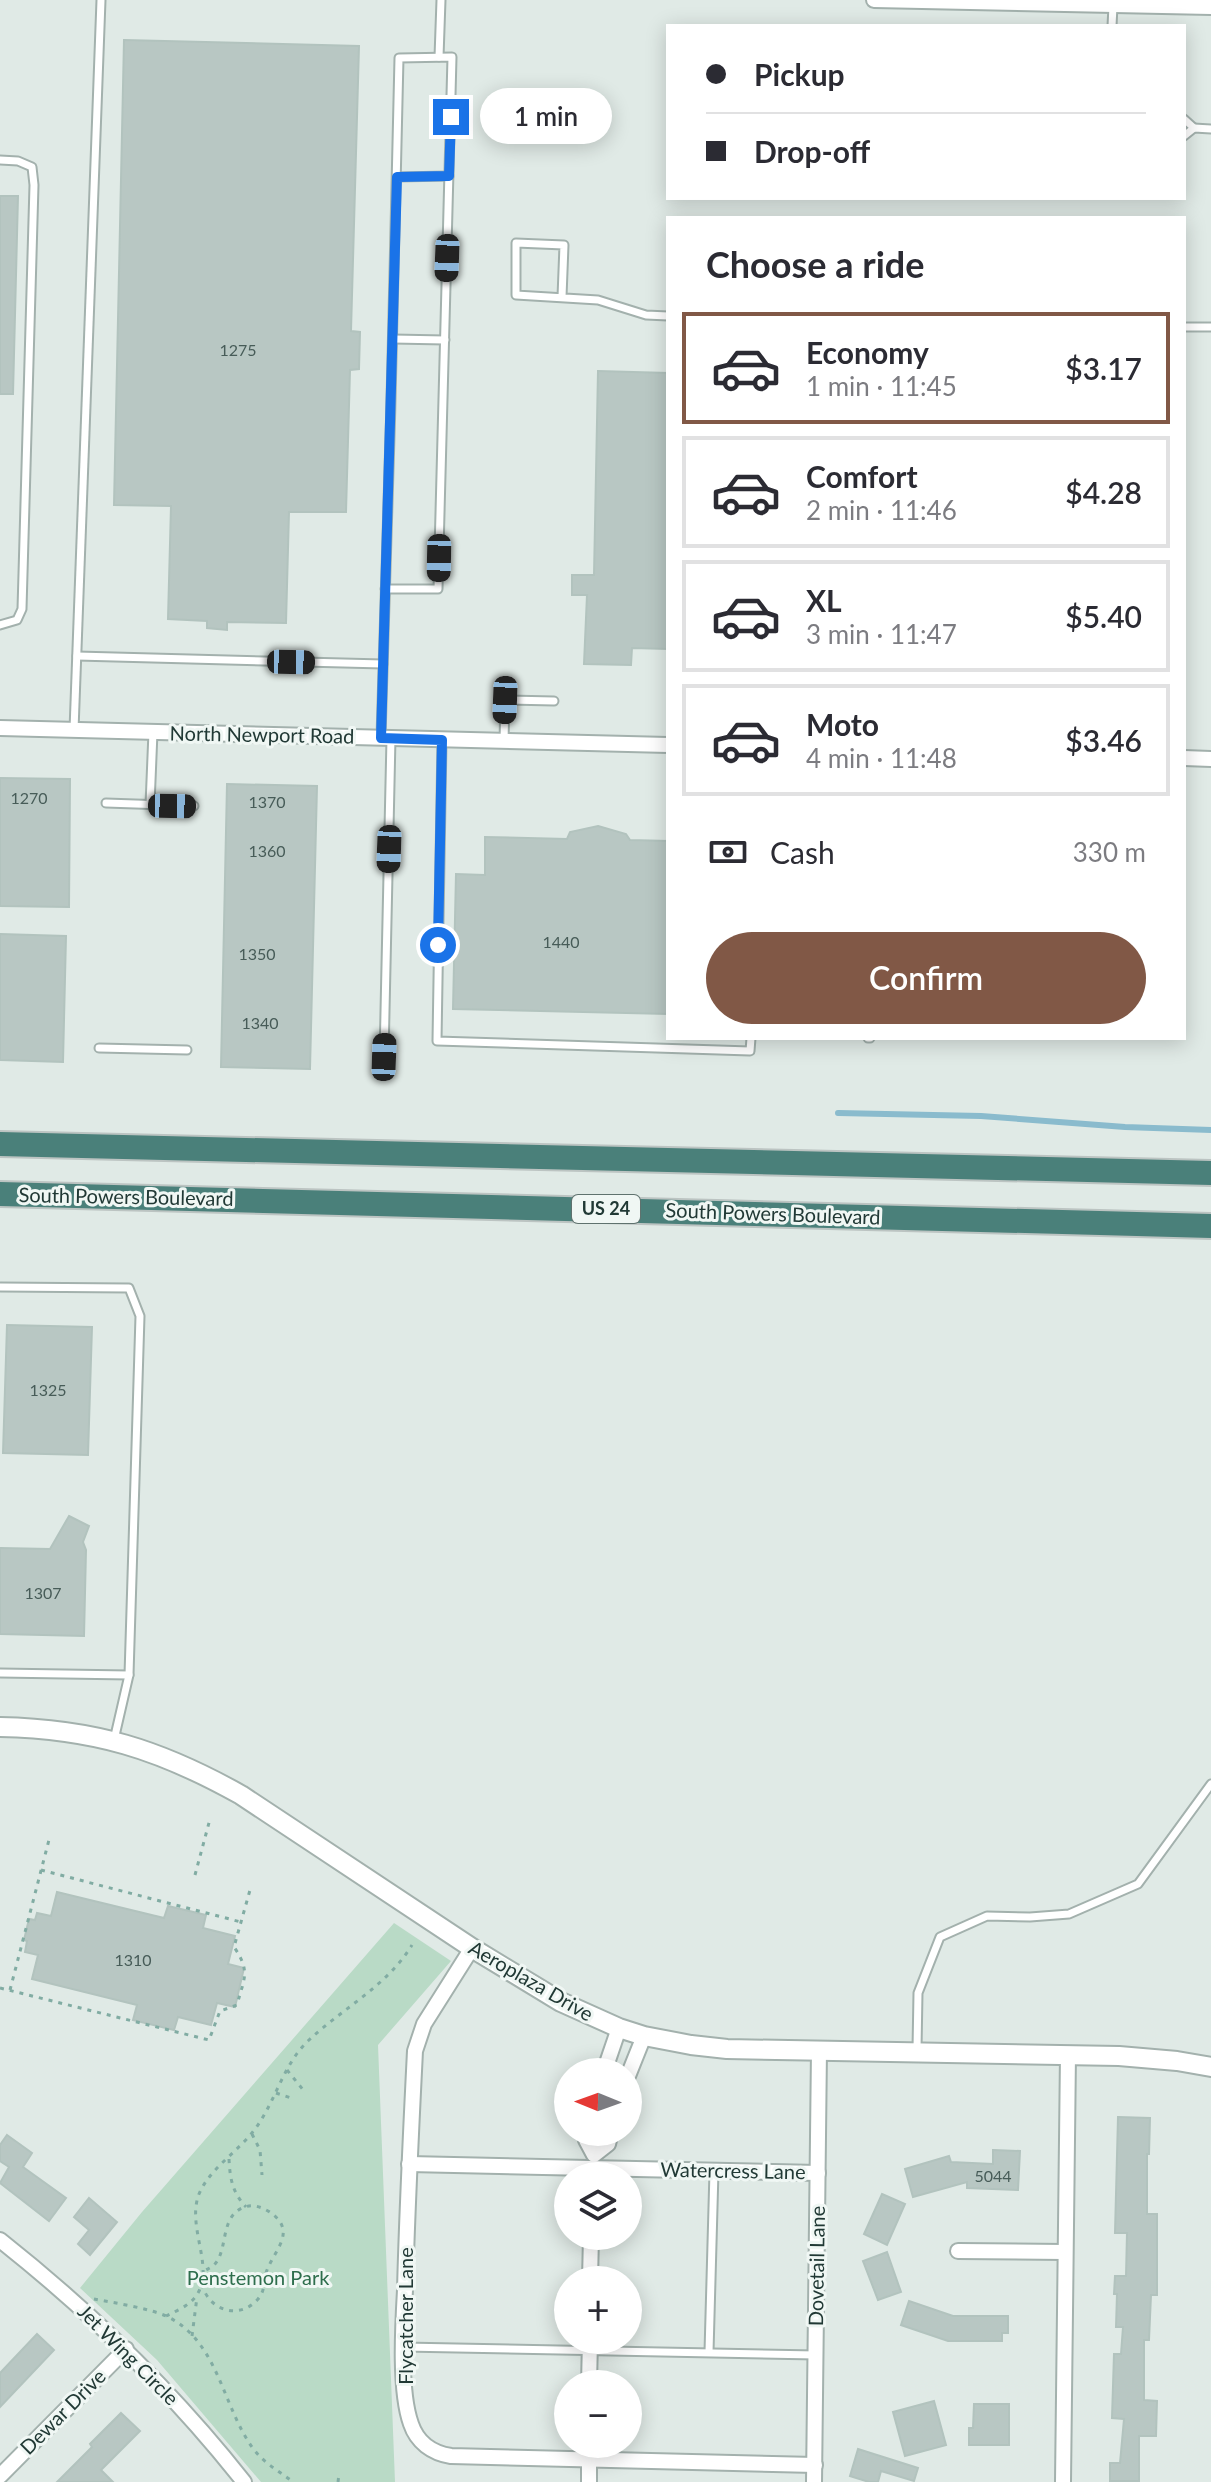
<!DOCTYPE html>
<html lang="en">
<head>
<meta charset="utf-8">
<style>
	body { margin:0; font-family:Lato,sans-serif; background:#f7f7f7; color:#2b2b33; height:100vh; display:flex; flex-direction:column; font-size:30px; white-space:nowrap }
	* { box-sizing:border-box; margin:0 }
	p { font-size:26px; color:#7c7c81 }
	.icon { flex:none; width:44px; height:44px; fill:none; stroke:currentColor; stroke-width:2; stroke-linecap:round; stroke-linejoin:round }
	.map { position:relative; flex:1; overflow:hidden }
	.panel { position:absolute; left:666px; top:216px; width:520px; height:824px; display:flex; flex-direction:column; background:#fff; border-radius:0px; box-shadow:0 4px 20px #0003 }
	.panel>* { flex:none }
	.banner { position:absolute; left:666px; top:24px; width:520px; height:176px; border-radius:0px; box-shadow:0 4px 20px #0003; display:grid; align-content:center; height:176px; padding:0 40px; background:#fff }
	.needle { width:52px; rotate:271deg }
	.buttons { position:absolute; left:554px; top:2058px; display:grid; gap:16px }
	.buttons a { display:grid; place-items:center; width:88px; height:88px; border-radius:50%; background:#fff; box-shadow:0 4px 20px #0003; font-size:40px }
	.end { position:absolute; width:36px; height:36px; margin:-18px; border:10px solid #1a73e8; background:#fff; box-shadow:0 0 0 4px #fff }
	.from { border-radius:50% }
	.bubble { position:absolute; height:56px; border-radius:28px; background:#fff; box-shadow:0 4px 20px #0003; font-size:26px; font-weight:600; line-height:56px; text-align:center }
	.car { position:absolute; width:24px; height:48px; margin:-24px -12px; border-radius:10px; box-shadow:0 0 6px 2px #0007; background:linear-gradient(#222 24%,#8ab4d8 0 40%,#222 0 76%,#8ab4d8 0 86%,#222 0) }
	.banner b { display:flex; align-items:center; gap:28px; height:76px; font-size:30px }
	.banner b+b { border-top:2px solid #e1e1e2 }
	.banner i { width:20px; height:20px; background:#2b2b33 }
	ul { padding:0; list-style:none }
	li { display:flex; align-items:center; gap:24px; height:112px; margin:0 16px 12px; padding:0 24px; border:4px solid #e1e1e2; border-radius:0px }
	li div { flex:1 }
	li b { display:block; font-size:30px }
	li em { font-style:normal; font-weight:600 }
	li.on { border-color:#815846 }
	li>.icon { width:72px; height:72px; stroke-width:1.5 }
	h2 { padding:0 40px; font-size:36px; line-height:96px }
	.pay { display:flex; align-items:center; gap:20px; height:88px; padding:0 40px; font-size:30px }
	.pay p { margin-inline-start:auto }
	.primary-button { display:flex; gap:16px; margin-top:auto; padding:16px 40px }
	.primary-button a { flex:1; height:92px; border-radius:48px; background:#815846; color:#fff; font-size:32px; font-weight:600; line-height:92px; text-align:center }
	.map>svg:first-child { display:block }
	.green { fill:#b9dac6 }
	.lines { fill:none; stroke-linecap:round; stroke-linejoin:round }
	.stream { stroke:#8abbcd; stroke-width:6 }
	.building { fill:#b8c7c3; stroke:#b2c3be; stroke-width:2 }
	.service-casing { stroke:#a3b1ad; stroke-width:11 }
	.minor-casing { stroke:#a3b1ad; stroke-width:18 }
	.tertiary-casing { stroke:#a3b1ad; stroke-width:22 }
	.trunk-casing { stroke:#bcc4c2; stroke-width:28 }
	.path { stroke:#81aca3; stroke-width:3; stroke-dasharray:4 6; stroke-linecap:butt }
	.service { stroke:#fff; stroke-width:7 }
	.minor { stroke:#fff; stroke-width:14 }
	.tertiary { stroke:#fff; stroke-width:18 }
	.trunk { stroke:#4a807a; stroke-width:24 }
	.route { stroke:#1a73e8; stroke-width:10 }
	.labels { text-anchor:middle; stroke-width:6; stroke-linejoin:round; paint-order:stroke }
	.number-label { font-size:16px; fill:#475c58 }
	.shield { fill:#f0f7f4; stroke:#5f726e; stroke-width:2 }
	.shield-label { font-size:18px; font-weight:bold; fill:#213935 }
	.street-label { font-size:20px; fill:#213935; stroke:#f0f7f4 }
	.park-label { font-size:20px; fill:#2e6e4d; stroke:#f0f7f4 }
</style>
</head>
<body>
<div class="map">
<svg width="1211" height="2482" viewBox="0 0 1211 2482">
	<rect width="100%" height="100%" fill="#e0eae6"/>
	<path class="green" d="M394 1923 451 1961 378 2045 395 2482H261L157 2360 80 2288 142 2212Z"/>
	<g class="lines">
		<path class="stream" d="M838 1113 981 1116 1125 1127 1211 1130"/>
	</g>
	<g class="building">
		<path d="M124 40 359 46 351 331 360 332 359 369 350 370 346 512H289L286 623 227 622V630L207 628V621L168 619 171 506 114 505Z"/>
		<path d="M0 196H18L13 394H0Z"/>
		<path d="M598 371 668 373V649L632 648 631 665 584 664 587 595H572V575H594Z"/>
		<path d="M0 778 70 779 69 907 0 906Z"/>
		<path d="M227 784 317 786 310 1069 221 1067Z"/>
		<path d="M598 826 626 834 630 840 668 841V1014L453 1009 456 874 485 875V837L567 839 570 832Z"/>
		<path d="M0 934 66 936 63 1062 0 1060Z"/>
		<path d="M7 1325 92 1327 88 1455 3 1453Z"/>
		<path d="M69 1516 89 1526 83 1542 86 1550 84 1636 0 1634V1548L50 1549Z"/>
		<path d="M57 1892 164 1918 168 1906 206 1915 203 1928 235 1936 228 1964 244 1968 235 2007 217 2003 211 2025 178 2017 174 2030 133 2020 137 2005 32 1979 38 1955 25 1952 27 1941 24 1940 29 1919 35 1920 37 1913 51 1916Z"/>
		<path d="M1118 2117 1150 2118 1149 2154H1147V2214H1157V2295H1151L1149 2340H1144V2400L1157 2401 1156 2436H1139V2481H1110V2463H1120L1124 2419 1112 2418 1114 2354H1121L1123 2327H1116L1117 2294H1114L1115 2276H1126L1127 2233H1115Z"/>
		<path d="M7 2135 32 2153 23 2167 66 2198 49 2221 0 2183 9 2167 0 2161V2145Z"/>
		<path d="M993 2150 1020 2151 1018 2190 967 2188V2182L913 2197 905 2169 949 2156 951 2162 993 2164Z"/>
		<path d="M882 2194 905 2204 887 2245 864 2234Z"/>
		<path d="M89 2198 117 2222 90 2255 78 2244 89 2230 74 2217Z"/>
		<path d="M887 2252 901 2292 878 2300 863 2261Z"/>
		<path d="M909 2301 953 2316H1008V2333H1002V2341H948L901 2325Z"/>
		<path d="M37 2334 54 2350 0 2407V2373Z"/>
		<path d="M934 2401 946 2445 905 2456 893 2412Z"/>
		<path d="M974 2404H1009V2445H969V2428H973Z"/>
		<path d="M121 2413 140 2431 101 2470 113 2482H57L92 2447 90 2444Z"/>
		<path d="M858 2449 918 2468 914 2481 881 2471 878 2482H869L850 2476Z"/>
	</g>
	<g class="lines">
		<defs>
			<g id="service">
				<path d="M1112 26 1113 6"/>
				<path d="M439 57 441 0"/>
				<path d="M1184 119 1194 128"/>
				<path d="M1184 136 1194 128 1211 129"/>
				<path d="M0 160 18 161 32 167 34 185 22 609 17 620 0 625"/>
				<path d="M397 177 449 176"/>
				<path d="M562 297 564 245 516 243V295L598 300 646 315 668 316"/>
				<path d="M1184 327H1211"/>
				<path d="M393 339 445 340"/>
				<path d="M77 656 383 664"/>
				<path d="M74 730 101 0"/>
				<path d="M381 737C388 511 395 284 399 58L452 57 438 589H385"/>
				<path d="M442 740 437 1041 750 1051 751 1038"/>
				<path d="M504 741 505 700 554 701"/>
				<path d="M106 803 194 806"/>
				<path d="M150 805 153 732"/>
				<path d="M868 1038H870"/>
				<path d="M99 1048 187 1050"/>
				<path d="M384 1057 391 738"/>
				<path d="M0 1287 129 1288 140 1316 129 1675 114 1740"/>
				<path d="M0 1673 129 1675"/>
				<path d="M917 2049 918 1993 940 1937 987 1916 1030 1917 1069 1914 1138 1884 1211 1784"/>
				<path d="M403 2347 816 2355"/>
				<path d="M709 2352 714 2171"/>
			</g>
			<g id="minor">
				<path d="M874 0 1211 7"/>
				<path d="M0 728 668 745"/>
				<path d="M1184 758 1211 759"/>
				<path d="M472 1948 424 2024 415 2051C411 2131 407 2210 405 2290 403 2325 399 2391 411 2424 417 2442 432 2453 451 2456L815 2465"/>
				<path d="M604 2072 619 2028"/>
				<path d="M628 2076 644 2036"/>
				<path d="M587 2132 586 2140 594 2155 608 2144 611 2132"/>
				<path d="M409 2164 818 2173"/>
				<path d="M0 2240C91 2312 172 2391 244 2482"/>
				<path d="M958 2251 1065 2252"/>
				<path d="M590 2280 591 2236"/>
				<path d="M589 2384 590 2340"/>
				<path d="M0 2476 126 2349"/>
				<path d="M589 2482V2444"/>
				<path d="M814 2482 819 2050"/>
				<path d="M1063 2482 1068 2054"/>
			</g>
			<path id="tertiary" d="M0 1727C94 1729 159 1749 241 1795L472 1948 561 2002 619 2028 644 2036 691 2045 727 2049 1119 2056 1177 2061 1211 2067"/>
			<g id="trunk">
				<path d="M0 1144 1211 1173"/>
				<path d="M0 1194 1211 1226"/>
			</g>
		</defs>
		<use href="#service" class="service-casing"/>
		<use href="#minor" class="minor-casing"/>
		<use href="#tertiary" class="tertiary-casing"/>
		<use href="#trunk" class="trunk-casing"/>
		<g class="path">
			<path d="M41 1870 241 1922"/>
			<path d="M195 1875 210 1819"/>
			<path d="M0 1988 209 2040 220 2011 237 2005C244 1978 251 1972 234 1947L250 1890"/>
			<path d="M10 1990 50 1836"/>
			<path d="M287 2070 304 2091"/>
			<path d="M276 2093 291 2098"/>
			<path d="M252 2134 260 2150 262 2175"/>
			<path d="M229 2159C230 2178 232 2192 246 2207"/>
			<path d="M202 2284C208 2310 239 2321 258 2299 266 2290 263 2280 267 2270 276 2248 298 2230 268 2211 261 2207 253 2204 245 2207 219 2215 229 2250 214 2265 211 2268 207 2269 203 2272"/>
			<path d="M94 2299C115 2303 148 2308 166 2316 218 2340 222 2405 252 2447 263 2463 278 2470 293 2482"/>
			<path d="M166 2316C176 2311 189 2306 196 2296 216 2269 186 2227 199 2194 210 2168 239 2151 255 2129 276 2101 283 2064 309 2040 343 2008 387 1986 412 1945"/>
			<path d="M192 2336 197 2297"/>
			<path d="M338 2482 339 2474"/>
		</g>
		<use href="#service" class="service"/>
		<use href="#minor" class="minor"/>
		<use href="#tertiary" class="tertiary"/>
		<use href="#trunk" class="trunk"/>
	</g>
	<g class="lines">
		<path class="route" d="M438 945 442 740 381 738 397 177 449 176 451 117"/>
	</g>
	<g class="labels">
		<g class="number-label">
			<text x="238" y="356">1275</text>
			<text x="29" y="804">1270</text>
			<text x="267" y="808">1370</text>
			<text x="267" y="857">1360</text>
			<text x="561" y="948">1440</text>
			<text x="257" y="960">1350</text>
			<text x="260" y="1029">1340</text>
			<text x="48" y="1396">1325</text>
			<text x="43" y="1599">1307</text>
			<text x="133" y="1966">1310</text>
			<text x="993" y="2182">5044</text>
		</g>
		<rect class="shield" x="572" y="1195" width="68" height="28" rx="6"/>
		<g class="shield-label">
			<text x="606" y="1215">US 24</text>
		</g>
		<g class="street-label">
			<text transform="translate(262 735) rotate(1)" y="7">North Newport Road</text>
			<text transform="translate(126 1197) rotate(1)" y="7">South Powers Boulevard</text>
			<text transform="translate(773 1214) rotate(2)" y="7">South Powers Boulevard</text>
			<text transform="translate(531 1981) rotate(30)" y="7">Aeroplaza Drive</text>
			<text transform="translate(733 2171) rotate(1)" y="7">Watercress Lane</text>
			<text transform="translate(817 2266) rotate(-89)" y="7">Dovetail Lane</text>
			<text transform="translate(406 2316) rotate(-90)" y="7">Flycatcher Lane</text>
			<text transform="translate(128 2355) rotate(45)" y="7">Jet Wing Circle</text>
			<text transform="translate(63 2412) rotate(-45)" y="7">Dewar Drive</text>
		</g>
		<g class="park-label">
			<text x="258" y="2285">Penstemon Park</text>
		</g>
	</g>
</svg>
<div class="buttons">
<a><svg class="needle" viewBox="-14 -14 28 28"><path d="M0-13l5 13h-10z" fill="#e53935"/><path d="M0 13l5-13h-10z" fill="#7c7c81"/></svg></a>
<a><svg class="icon" aria-label="layers" viewBox="0 0 24 24"><path d="M12 4l9 5-9 5-9-5zM3 14l9 5 9-5"/></svg></a>
<a>+</a>
<a>−</a>
</div>
<i class="end from" style="left:438px;top:945px"></i>
<i class="end" style="left:451px;top:117px"></i>
<div class="bubble" style="left:480px;top:88px;width:132px">1 min</div>
<i class="car" style="left:447px;top:258px;rotate:182deg"></i>
<i class="car" style="left:439px;top:558px;rotate:181deg"></i>
<i class="car" style="left:291px;top:662px;rotate:91deg"></i>
<i class="car" style="left:505px;top:700px;rotate:182deg"></i>
<i class="car" style="left:172px;top:806px;rotate:91deg"></i>
<i class="car" style="left:389px;top:849px;rotate:182deg"></i>
<i class="car" style="left:384px;top:1057px;rotate:2deg"></i>
<div class="banner">
<b><i class="from"></i>Pickup</b>
<b><i></i>Drop-off</b>
</div>
<section class="panel">
<h2>Choose a ride</h2>
<ul>
<li class="on"><svg class="icon" aria-label="car" viewBox="0 0 24 24"><path d="M5 17H2v-5l4-1 3-4h7l3 4 3 1v5h-3M9 17h6M6 11h13"/><circle cx="7" cy="17" r="2"/><circle cx="17" cy="17" r="2"/></svg><div><b>Economy</b><p>1 min · 11:45</p></div><em>$3.17</em></li>
<li><svg class="icon" aria-label="car" viewBox="0 0 24 24"><path d="M5 17H2v-5l4-1 3-4h7l3 4 3 1v5h-3M9 17h6M6 11h13"/><circle cx="7" cy="17" r="2"/><circle cx="17" cy="17" r="2"/></svg><div><b>Comfort</b><p>2 min · 11:46</p></div><em>$4.28</em></li>
<li><svg class="icon" aria-label="car" viewBox="0 0 24 24"><path d="M5 17H2v-5l4-1 3-4h7l3 4 3 1v5h-3M9 17h6M6 11h13"/><circle cx="7" cy="17" r="2"/><circle cx="17" cy="17" r="2"/></svg><div><b>XL</b><p>3 min · 11:47</p></div><em>$5.40</em></li>
<li><svg class="icon" aria-label="car" viewBox="0 0 24 24"><path d="M5 17H2v-5l4-1 3-4h7l3 4 3 1v5h-3M9 17h6M6 11h13"/><circle cx="7" cy="17" r="2"/><circle cx="17" cy="17" r="2"/></svg><div><b>Moto</b><p>4 min · 11:48</p></div><em>$3.46</em></li>
</ul>
<div class="pay"><svg class="icon" aria-label="cash" viewBox="0 0 24 24"><path d="M3 7h18v10H3z"/><circle cx="12" cy="12" r="2"/></svg>Cash<p>330 m</p></div>
<div class="primary-button"><a>Confirm</a></div>
</section>
</div>
</body>
</html>
